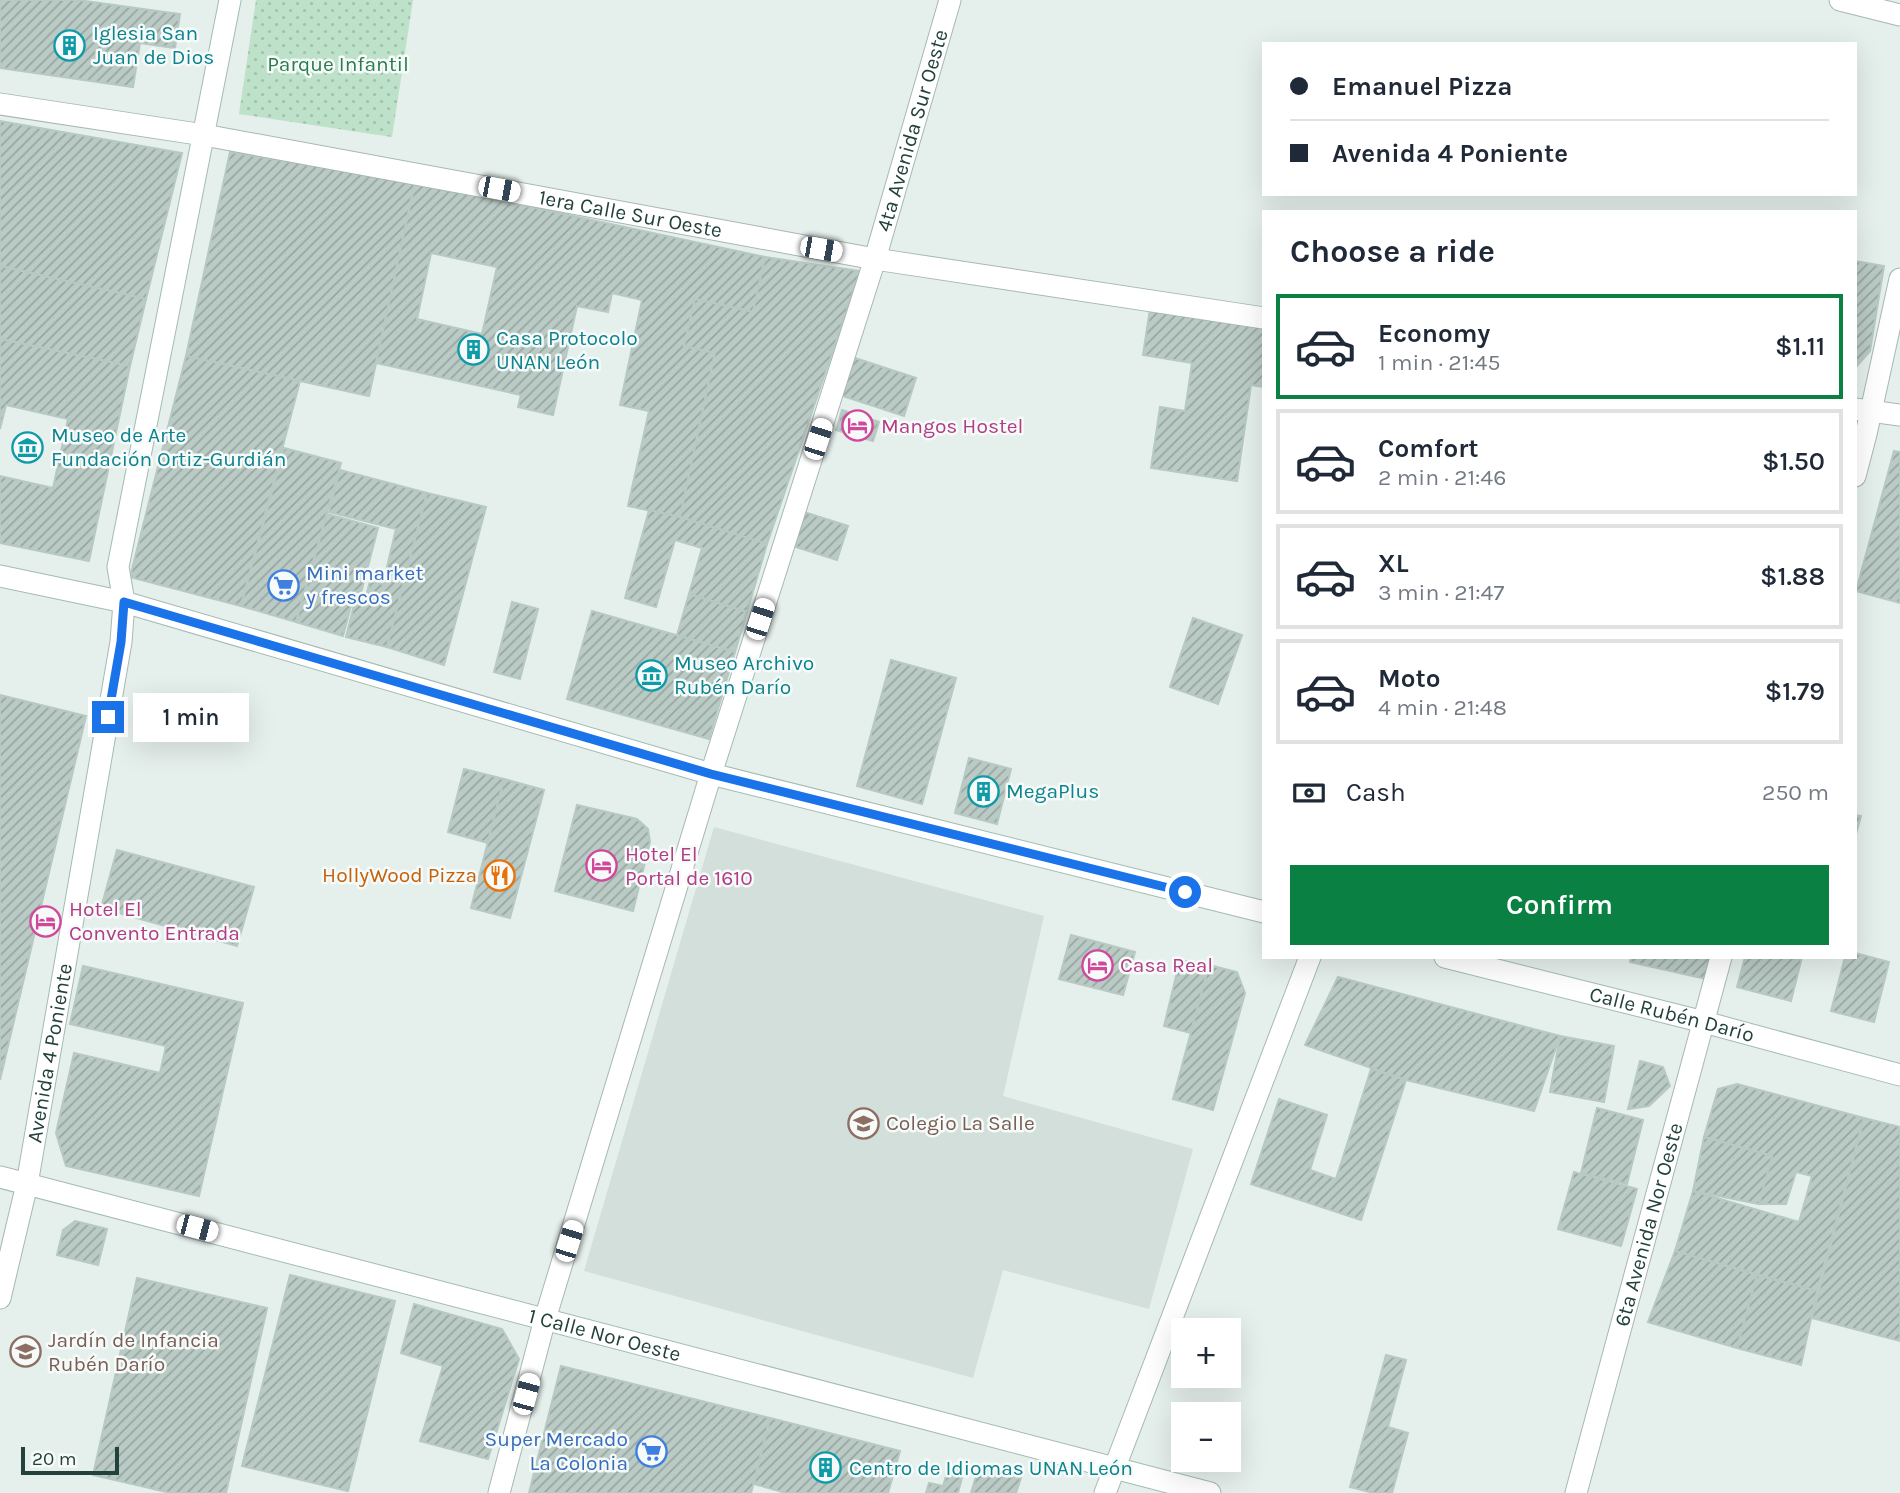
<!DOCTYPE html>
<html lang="en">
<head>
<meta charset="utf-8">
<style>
	body { margin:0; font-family:Karla,sans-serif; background:#f6f6f7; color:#1f2937; height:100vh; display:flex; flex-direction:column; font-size:26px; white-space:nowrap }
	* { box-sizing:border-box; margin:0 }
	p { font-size:23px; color:#747a83 }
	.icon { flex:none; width:38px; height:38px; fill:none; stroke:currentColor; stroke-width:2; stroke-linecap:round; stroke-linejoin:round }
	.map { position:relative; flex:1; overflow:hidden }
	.sheet { position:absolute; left:1262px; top:210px; width:595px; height:749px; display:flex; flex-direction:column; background:#fff; border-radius:0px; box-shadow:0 7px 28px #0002 }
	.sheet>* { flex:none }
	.banner { position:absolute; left:1262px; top:42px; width:595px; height:154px; border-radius:0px; box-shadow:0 7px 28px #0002; display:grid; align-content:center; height:154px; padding:0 28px; background:#fff }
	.buttons { position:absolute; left:1171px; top:1318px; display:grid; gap:14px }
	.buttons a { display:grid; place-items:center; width:70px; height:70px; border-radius:0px; background:#fff; box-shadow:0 7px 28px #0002; font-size:35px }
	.scale { position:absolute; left:21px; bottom:18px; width:98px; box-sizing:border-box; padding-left:7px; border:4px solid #23423c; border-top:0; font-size:19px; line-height:24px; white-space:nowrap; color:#23423c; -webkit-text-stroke:5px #f6fbf9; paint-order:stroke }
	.end { position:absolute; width:32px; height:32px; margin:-16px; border:9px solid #1a73e8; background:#fff; box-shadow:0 0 0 4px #fff }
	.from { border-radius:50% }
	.bubble { position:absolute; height:49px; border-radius:0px; background:#fff; box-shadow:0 7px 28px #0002; font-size:23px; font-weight:600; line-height:49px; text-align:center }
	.car { position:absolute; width:21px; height:42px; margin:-21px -10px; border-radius:9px; box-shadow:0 0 5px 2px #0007; background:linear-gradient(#fff 24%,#345 0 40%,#fff 0 76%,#345 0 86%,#fff 0) }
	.banner b { display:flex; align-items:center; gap:24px; height:66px; font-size:26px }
	.banner b+b { border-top:2px solid #e0e1e3 }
	.banner i { width:18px; height:18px; background:#1f2937 }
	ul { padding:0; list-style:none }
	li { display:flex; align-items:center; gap:21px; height:105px; margin:0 14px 10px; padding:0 14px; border:4px solid #e0e1e3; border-radius:0px }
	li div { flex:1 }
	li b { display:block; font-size:26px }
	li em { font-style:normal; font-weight:600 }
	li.active { border-color:#0b8043 }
	li>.icon { width:63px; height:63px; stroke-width:1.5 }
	h2 { padding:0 28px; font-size:32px; line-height:84px }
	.pay { display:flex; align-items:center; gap:18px; height:77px; padding:0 28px; font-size:26px }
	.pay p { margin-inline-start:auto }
	.primary-button { display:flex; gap:14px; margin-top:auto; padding:14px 28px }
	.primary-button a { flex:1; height:80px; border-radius:0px; background:#0b8043; color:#fff; font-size:28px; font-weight:600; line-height:80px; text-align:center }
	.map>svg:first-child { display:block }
	.built { fill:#d3dfda }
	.park { fill:url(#park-dots) }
	.building { fill:url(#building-hatch); stroke:#b7c9c3; stroke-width:2; fill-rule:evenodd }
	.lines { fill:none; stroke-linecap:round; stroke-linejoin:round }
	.street-casing { stroke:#a7b8b3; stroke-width:23 }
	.secondary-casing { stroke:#a3bbb4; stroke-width:23 }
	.street { stroke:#fff; stroke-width:21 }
	.secondary { stroke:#fff; stroke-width:21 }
	.route { stroke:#1a73e8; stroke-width:9 }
	.labels { text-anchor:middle; stroke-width:5; stroke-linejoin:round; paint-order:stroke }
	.culture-label { font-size:21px; fill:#0d838f; stroke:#f6fbf9; text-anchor:start }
	.park-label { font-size:21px; fill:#2a7c4f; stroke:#f6fbf9 }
	.street-label { font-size:21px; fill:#23423c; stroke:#f6fbf9 }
	.hotel-label { font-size:21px; fill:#b23c85; stroke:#f6fbf9; text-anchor:start }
	.shop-label { font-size:21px; fill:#366cbe; stroke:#f6fbf9; text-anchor:start }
	.food-label { font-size:21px; fill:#c56008; stroke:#f6fbf9; text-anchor:end }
	.education-label { font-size:21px; fill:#785e54; stroke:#f6fbf9; text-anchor:start }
</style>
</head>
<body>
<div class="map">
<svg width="1900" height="1493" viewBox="0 0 1900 1493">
	<defs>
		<pattern id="park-dots" width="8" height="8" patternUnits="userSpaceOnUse" patternTransform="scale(1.75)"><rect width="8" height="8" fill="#bde1c9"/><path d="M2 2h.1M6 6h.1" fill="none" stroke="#a2c2ae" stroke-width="1.8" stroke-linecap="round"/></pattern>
		<pattern id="building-hatch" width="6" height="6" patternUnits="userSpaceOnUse" patternTransform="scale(1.75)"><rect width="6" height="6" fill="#bacac4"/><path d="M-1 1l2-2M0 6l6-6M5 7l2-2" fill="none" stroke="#97a6a0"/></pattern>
	</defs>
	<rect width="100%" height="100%" fill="#e5efeb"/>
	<path class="built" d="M714 827 1044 916 1003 1096 1193 1149 1149 1309 1003 1270 973 1378 584 1271Z"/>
	<path class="park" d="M256 0H413L392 137 239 114Z"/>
	<g class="building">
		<path d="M0 0H78L180 14 175 48 140 43 133 87 0 68Z"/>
		<path d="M0 121 182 153 146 299 0 266Z"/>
		<path d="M230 152 415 182 369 396 186 356Z"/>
		<path d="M415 182 765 257 753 312 695 299 684 346 715 353 680 517 628 506 649 411 620 405 642 300 612 293 608 312 577 306 553 415 518 407 521 395 376 363ZM431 253 497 267 482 334 417 319Z"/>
		<path d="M765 257 860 271 767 544 680 517 715 353 684 346 695 299 753 312Z"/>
		<path d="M1855 261 1884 266 1870 351 1857 366 1855 365Z"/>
		<path d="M0 266 146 299 130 366 0 339Z"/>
		<path d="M1150 309 1264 326V387L1251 385 1237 481 1151 468 1160 407 1185 411 1192 363 1143 355Z"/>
		<path d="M0 339 130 366 89 561 0 543V476L53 488 68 419 6 405 0 429Z"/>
		<path d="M186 356 300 381 241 606 130 577Z"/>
		<path d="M852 357 916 378 904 416 840 395Z"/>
		<path d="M842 410 879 422 873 441 836 430Z"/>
		<path d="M284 448 341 463 296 622 241 606Z"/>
		<path d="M1894 451 1900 452V603L1856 591Z"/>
		<path d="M340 470 427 493 387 647 346 637 356 597 365 600 370 581 383 584 396 529 329 512Z"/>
		<path d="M427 493 486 507 444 665 387 647Z"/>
		<path d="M649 510 680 517 767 544 747 612 689 594 702 548 675 540 656 607 625 598Z"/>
		<path d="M804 512 848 526 837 560 793 546Z"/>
		<path d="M327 514 378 528 361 593 355 591 343 636 296 622Z"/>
		<path d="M689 594 747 612 735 652 677 635Z"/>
		<path d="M512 602 538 609 520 679 494 672Z"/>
		<path d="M592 611 735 652 709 739 567 699Z"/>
		<path d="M1193 618 1242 635 1218 704 1170 687Z"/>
		<path d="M891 660 956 678 922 804 857 786Z"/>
		<path d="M0 695 86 716 0 1080Z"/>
		<path d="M969 758 1011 769 997 824 955 813Z"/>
		<path d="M464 769 504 779 488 843 448 832Z"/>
		<path d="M504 779 544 790 510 918 471 908Z"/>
		<path d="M577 805 637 819 648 829 650 842 633 911 555 891Z"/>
		<path d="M1855 815 1861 816 1855 838Z"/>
		<path d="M117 850 254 887 237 946 101 908Z"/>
		<path d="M1071 935 1135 952 1123 995 1059 979Z"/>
		<path d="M1855 953 1889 962 1874 1022 1831 1011 1845 957H1855Z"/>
		<path d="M1631 957H1718L1711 980 1630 962Z"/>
		<path d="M1745 957H1802L1791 1001 1737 987Z"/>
		<path d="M1180 960 1209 965 1191 1033 1164 1026Z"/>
		<path d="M1209 965 1237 972 1245 993 1213 1110 1173 1099Z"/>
		<path d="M83 966 243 1003 199 1196 66 1166 56 1133 74 1053 160 1073 166 1046 70 1024Z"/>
		<path d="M1338 977 1560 1036 1534 1111 1406 1080 1305 1045Z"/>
		<path d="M1560 1036 1614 1046 1604 1102 1550 1092Z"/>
		<path d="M1640 1061 1663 1067 1670 1086 1649 1106 1628 1109Z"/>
		<path d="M1371 1069 1406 1080 1361 1220 1251 1184 1279 1099 1327 1115 1310 1170 1336 1179Z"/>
		<path d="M1737 1084 1864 1118 1817 1291 1675 1251 1693 1191 1799 1222 1812 1176 1796 1172 1786 1204H1759L1772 1156 1704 1137 1718 1089Z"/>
		<path d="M1597 1108 1643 1120 1627 1184 1581 1173Z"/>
		<path d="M1864 1118 1900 1127V1341L1812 1318Z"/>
		<path d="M1704 1137 1772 1156 1759 1204 1693 1191Z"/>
		<path d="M1574 1172 1637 1189 1621 1246 1558 1229Z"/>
		<path d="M75 1221 107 1229 98 1265 57 1255 63 1230Z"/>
		<path d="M1675 1251 1757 1275 1737 1348 1648 1322Z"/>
		<path d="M290 1275 395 1301 348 1491 242 1466Z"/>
		<path d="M1757 1275 1817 1291 1801 1365 1737 1348Z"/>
		<path d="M137 1278 267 1308 226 1493H171L93 1475Z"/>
		<path d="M414 1304 502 1329 519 1359 488 1459 420 1441 443 1366 401 1353Z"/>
		<path d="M1386 1355 1406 1360 1388 1427 1408 1433 1392 1493H1374L1350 1487Z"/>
		<path d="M561 1366 770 1418 751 1493H529Z"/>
		<path d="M770 1418 900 1451 888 1493H786L754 1484Z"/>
		<path d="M949 1466 964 1470 958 1493H926L929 1483 943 1486Z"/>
		<path d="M979 1466 1021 1478 1016 1493H971Z"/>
	</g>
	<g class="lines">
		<defs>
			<g id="street">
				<path d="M1840 0 1900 15"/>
				<path id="s1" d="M0 104 204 135 875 259 1264 318"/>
				<path d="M1855 409 1900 415"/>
				<path d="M1855 476 1866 434 1900 279"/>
				<path d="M0 1298 27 1184"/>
				<path id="s2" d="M499 1493 545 1319 711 774 875 259 950 0"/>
				<path d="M1105 1493 1310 957"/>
				<path id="s3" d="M1576 1493 1721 957"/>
			</g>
			<g id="secondary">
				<path d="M0 576 124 602 711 774 1264 912"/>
				<path id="s4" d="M1445 957 1704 1022 1900 1075"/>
				<path id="s5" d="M0 1177 1210 1493"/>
				<path id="s6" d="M27 1184 121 642 124 602 118 567 230 0"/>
			</g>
		</defs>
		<use href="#street" class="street-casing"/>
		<use href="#secondary" class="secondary-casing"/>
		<use href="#street" class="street"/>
		<use href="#secondary" class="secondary"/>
	</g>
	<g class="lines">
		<path class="route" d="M108 717 121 642 124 602 711 774 1185 892"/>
	</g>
	<defs>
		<symbol id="building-ring" viewBox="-11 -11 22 22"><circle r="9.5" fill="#f6fbf9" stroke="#0f9aa8" stroke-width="1.5"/><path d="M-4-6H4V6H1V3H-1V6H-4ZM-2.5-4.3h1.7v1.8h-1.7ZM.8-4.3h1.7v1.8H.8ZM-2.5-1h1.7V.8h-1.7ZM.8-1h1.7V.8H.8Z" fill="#0f9aa8"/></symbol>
		<symbol id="hotel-ring" viewBox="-11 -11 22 22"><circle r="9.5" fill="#f6fbf9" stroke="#d1479c" stroke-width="1.5"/><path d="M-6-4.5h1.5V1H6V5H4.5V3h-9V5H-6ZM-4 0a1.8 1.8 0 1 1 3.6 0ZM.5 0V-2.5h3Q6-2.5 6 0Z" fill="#d1479c"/></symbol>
		<symbol id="museum-ring" viewBox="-11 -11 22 22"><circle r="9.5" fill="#f6fbf9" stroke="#0f9aa8" stroke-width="1.5"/><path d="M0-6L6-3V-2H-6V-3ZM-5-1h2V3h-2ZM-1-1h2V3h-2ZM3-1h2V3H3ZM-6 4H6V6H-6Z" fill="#0f9aa8"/></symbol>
		<symbol id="supermarket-ring" viewBox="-11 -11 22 22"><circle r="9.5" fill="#f6fbf9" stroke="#3f7fe0" stroke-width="1.5"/><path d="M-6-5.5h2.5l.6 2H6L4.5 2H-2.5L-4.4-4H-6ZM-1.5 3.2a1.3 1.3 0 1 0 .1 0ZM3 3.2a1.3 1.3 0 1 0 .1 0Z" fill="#3f7fe0"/></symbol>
		<symbol id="restaurant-ring" viewBox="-11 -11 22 22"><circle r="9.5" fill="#f6fbf9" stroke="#e8710a" stroke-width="1.5"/><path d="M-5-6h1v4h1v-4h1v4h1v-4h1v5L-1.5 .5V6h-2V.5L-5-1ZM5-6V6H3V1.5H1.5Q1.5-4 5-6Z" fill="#e8710a"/></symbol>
		<symbol id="school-ring" viewBox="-11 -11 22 22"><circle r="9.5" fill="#f6fbf9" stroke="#8d6e63" stroke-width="1.5"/><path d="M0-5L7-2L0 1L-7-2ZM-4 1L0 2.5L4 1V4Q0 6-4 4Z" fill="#8d6e63"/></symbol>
	</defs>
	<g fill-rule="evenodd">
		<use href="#building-ring" x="52" y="28" width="35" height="35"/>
		<use href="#building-ring" x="456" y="332" width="35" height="35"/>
		<use href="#hotel-ring" x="840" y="408" width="35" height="35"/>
		<use href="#museum-ring" x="10" y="430" width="35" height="35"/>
		<use href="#supermarket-ring" x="266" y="568" width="35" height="35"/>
		<use href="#museum-ring" x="634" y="658" width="35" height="35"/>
		<use href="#building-ring" x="966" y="774" width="35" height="35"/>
		<use href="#hotel-ring" x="584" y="848" width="35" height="35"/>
		<use href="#restaurant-ring" x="482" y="858" width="35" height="35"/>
		<use href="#hotel-ring" x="28" y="904" width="35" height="35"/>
		<use href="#hotel-ring" x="1080" y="948" width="35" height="35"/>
		<use href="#school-ring" x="846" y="1106" width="35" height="35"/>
		<use href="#school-ring" x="8" y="1334" width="35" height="35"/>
		<use href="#supermarket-ring" x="634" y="1434" width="35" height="35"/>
		<use href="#building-ring" x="808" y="1450" width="35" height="35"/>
	</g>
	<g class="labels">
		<g class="culture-label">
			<text x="93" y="40">Iglesia San<tspan x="93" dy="24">Juan de Dios</tspan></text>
			<text x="496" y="345">Casa Protocolo<tspan x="496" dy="24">UNAN León</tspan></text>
			<text x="51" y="442">Museo de Arte<tspan x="51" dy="24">Fundación Ortiz-Gurdián</tspan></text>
			<text x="674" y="670">Museo Archivo<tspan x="674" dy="24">Rubén Darío</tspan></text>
			<text x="1006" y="798">MegaPlus</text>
			<text x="849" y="1475">Centro de Idiomas UNAN León</text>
		</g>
		<g class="park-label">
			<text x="338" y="71">Parque Infantil</text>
		</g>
		<g class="street-label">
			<text dy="7" stroke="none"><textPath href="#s2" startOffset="1424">4ta Avenida Sur Oeste</textPath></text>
			<text dy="7" stroke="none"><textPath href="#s1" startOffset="640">1era Calle Sur Oeste</textPath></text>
			<text dy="7" stroke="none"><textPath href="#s4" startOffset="234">Calle Rubén Darío</textPath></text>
			<text dy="7" stroke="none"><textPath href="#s6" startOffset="133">Avenida 4 Poniente</textPath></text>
			<text dy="7" stroke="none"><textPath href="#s3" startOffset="278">6ta Avenida Nor Oeste</textPath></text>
			<text dy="7" stroke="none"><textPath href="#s5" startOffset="625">1 Calle Nor Oeste</textPath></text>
		</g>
		<g class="hotel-label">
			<text x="881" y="433">Mangos Hostel</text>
			<text x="625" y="861">Hotel El<tspan x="625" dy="24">Portal de 1610</tspan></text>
			<text x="69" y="916">Hotel El<tspan x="69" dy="24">Convento Entrada</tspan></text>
			<text x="1120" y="972">Casa Real</text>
		</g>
		<g class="shop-label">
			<text x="306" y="580">Mini market<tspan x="306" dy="24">y frescos</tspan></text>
			<text x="628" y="1446" text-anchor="end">Super Mercado<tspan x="628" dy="24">La Colonia</tspan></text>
		</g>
		<g class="food-label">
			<text x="477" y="882">HollyWood Pizza</text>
		</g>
		<g class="education-label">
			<text x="886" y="1130">Colegio La Salle</text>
			<text x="48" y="1347">Jardín de Infancia<tspan x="48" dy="24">Rubén Darío</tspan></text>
		</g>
	</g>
</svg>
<div class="buttons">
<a>+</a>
<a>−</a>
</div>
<div class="scale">20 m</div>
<i class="end from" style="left:1185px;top:892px"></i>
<i class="end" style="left:108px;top:717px"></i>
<div class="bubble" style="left:133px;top:693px;width:116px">1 min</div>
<i class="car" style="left:499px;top:189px;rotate:101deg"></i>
<i class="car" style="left:821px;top:249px;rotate:100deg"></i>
<i class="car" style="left:818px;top:439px;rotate:18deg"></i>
<i class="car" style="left:760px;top:619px;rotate:18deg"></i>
<i class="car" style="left:197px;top:1228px;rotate:105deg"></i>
<i class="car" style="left:569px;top:1241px;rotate:17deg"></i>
<i class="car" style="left:526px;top:1394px;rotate:15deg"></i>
<div class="banner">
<b><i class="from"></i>Emanuel Pizza</b>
<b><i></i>Avenida 4 Poniente</b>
</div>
<section class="sheet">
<h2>Choose a ride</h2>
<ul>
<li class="active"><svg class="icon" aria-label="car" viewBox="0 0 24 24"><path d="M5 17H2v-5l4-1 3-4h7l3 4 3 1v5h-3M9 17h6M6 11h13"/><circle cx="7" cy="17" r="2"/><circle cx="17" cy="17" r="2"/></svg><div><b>Economy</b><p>1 min · 21:45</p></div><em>$1.11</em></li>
<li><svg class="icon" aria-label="car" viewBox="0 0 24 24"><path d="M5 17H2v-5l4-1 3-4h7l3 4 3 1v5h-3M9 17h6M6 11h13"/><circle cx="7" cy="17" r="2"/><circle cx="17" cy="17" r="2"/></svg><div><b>Comfort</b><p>2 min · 21:46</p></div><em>$1.50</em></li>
<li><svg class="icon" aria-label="car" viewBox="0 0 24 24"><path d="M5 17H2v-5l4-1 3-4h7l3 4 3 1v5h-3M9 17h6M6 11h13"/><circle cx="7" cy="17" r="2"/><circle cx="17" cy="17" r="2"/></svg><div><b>XL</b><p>3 min · 21:47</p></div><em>$1.88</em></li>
<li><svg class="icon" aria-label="car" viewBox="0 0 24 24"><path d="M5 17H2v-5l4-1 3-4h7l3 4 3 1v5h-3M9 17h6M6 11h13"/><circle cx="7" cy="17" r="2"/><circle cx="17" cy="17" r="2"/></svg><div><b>Moto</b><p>4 min · 21:48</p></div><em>$1.79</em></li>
</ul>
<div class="pay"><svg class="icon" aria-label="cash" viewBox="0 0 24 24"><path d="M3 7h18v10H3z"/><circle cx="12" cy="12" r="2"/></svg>Cash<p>250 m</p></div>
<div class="primary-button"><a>Confirm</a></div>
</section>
</div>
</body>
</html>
